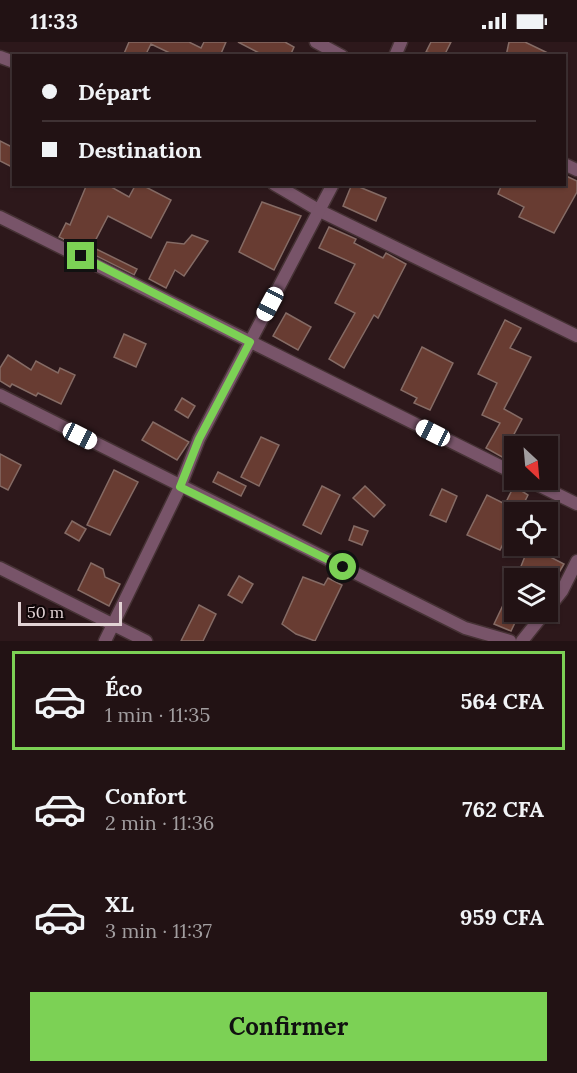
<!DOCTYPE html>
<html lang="fr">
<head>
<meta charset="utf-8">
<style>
	body { margin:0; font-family:Lora,serif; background:#2e2022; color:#f1f3f6; height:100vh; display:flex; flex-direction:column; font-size:22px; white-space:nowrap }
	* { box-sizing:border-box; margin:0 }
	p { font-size:20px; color:#a29ea0 }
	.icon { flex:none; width:33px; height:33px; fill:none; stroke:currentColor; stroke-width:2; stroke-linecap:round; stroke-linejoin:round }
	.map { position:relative; height:599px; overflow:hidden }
	.drawer { display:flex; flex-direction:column; background:#221214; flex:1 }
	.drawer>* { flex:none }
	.hud { position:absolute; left:12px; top:12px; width:554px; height:132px; border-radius:0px; box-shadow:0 2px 4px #0004,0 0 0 2px #3f3234; display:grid; align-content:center; height:132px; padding:0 30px; background:#221214 }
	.needle { width:39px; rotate:154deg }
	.fabs { position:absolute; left:504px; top:394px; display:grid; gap:12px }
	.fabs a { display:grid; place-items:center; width:54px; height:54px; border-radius:0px; background:#221214; box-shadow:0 2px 4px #0004,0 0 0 2px #3f3234; font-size:30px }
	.scale { position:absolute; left:18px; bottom:15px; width:104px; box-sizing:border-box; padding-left:6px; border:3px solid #e2d3d5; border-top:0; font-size:16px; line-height:21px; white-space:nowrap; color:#e2d3d5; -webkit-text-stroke:4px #0f0607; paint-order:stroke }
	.end { position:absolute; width:27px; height:27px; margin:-14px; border:8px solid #7cd155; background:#111; box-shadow:0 0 0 3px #111 }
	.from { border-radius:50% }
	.car { position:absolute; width:18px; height:36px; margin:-18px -9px; border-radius:8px; box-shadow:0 0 4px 2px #0007; background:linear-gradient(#fff 24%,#345 0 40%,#fff 0 76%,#345 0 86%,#fff 0) }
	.hud b { display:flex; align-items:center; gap:21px; height:57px; font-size:22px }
	.hud b+b { border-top:2px solid #3f3234 }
	.hud i { width:15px; height:15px; background:#f1f3f6 }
	ul { padding:10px 0 0; list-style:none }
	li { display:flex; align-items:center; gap:18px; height:99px; margin:0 12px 9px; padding:0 18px; border:3px solid transparent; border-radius:0px }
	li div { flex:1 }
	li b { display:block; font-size:22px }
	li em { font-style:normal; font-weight:800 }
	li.on { border-color:#7cd155 }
	li>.icon { width:54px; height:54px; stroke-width:1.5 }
	.button { display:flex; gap:12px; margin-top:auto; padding:12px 30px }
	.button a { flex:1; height:69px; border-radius:0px; background:#7cd155; color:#111; font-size:24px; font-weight:800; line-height:69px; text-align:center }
	.status { display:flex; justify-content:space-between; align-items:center; height:42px; padding:0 30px; background:#221214; direction:ltr }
	.status svg { height:16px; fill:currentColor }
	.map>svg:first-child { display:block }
	.building { fill:#683c32; stroke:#856b65; stroke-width:1.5 }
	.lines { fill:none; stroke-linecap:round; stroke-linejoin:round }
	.minor-casing { stroke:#463235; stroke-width:15 }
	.minor { stroke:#785469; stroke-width:12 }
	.route { stroke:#7cd155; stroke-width:8 }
</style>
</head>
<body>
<div class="status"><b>11:33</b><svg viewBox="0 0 49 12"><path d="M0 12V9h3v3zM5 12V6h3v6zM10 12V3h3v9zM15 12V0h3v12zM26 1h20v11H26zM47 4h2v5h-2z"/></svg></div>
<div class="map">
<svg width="577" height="599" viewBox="0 0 577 599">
	<rect width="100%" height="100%" fill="#2d181b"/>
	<g class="building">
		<path d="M129 0H189L201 6 204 0H226L220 14H176L151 2 145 14H123Z"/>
		<path d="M238 0H285L294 5 290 14H265Z"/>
		<path d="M431 0H451L444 14 426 10Z"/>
		<path d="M509 0H525L554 14H506Z"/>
		<path d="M0 99 14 106V126L0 119Z"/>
		<path d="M564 133 577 139V150L554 191 519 175 524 165 498 152 502 142H564Z"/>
		<path d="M87 142H106L129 155 136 142H140L171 158 151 196 108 174 92 205 137 227 134 233 59 195 66 181 70 183Z"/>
		<path d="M352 142 386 156 376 179 343 164Z"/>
		<path d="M262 160 301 174 274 228 239 210Z"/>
		<path d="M329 185 356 197 354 201 383 216 386 211 406 222 378 276 374 273 344 326 329 317 355 271 335 261 355 222 319 206Z"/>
		<path d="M192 193 208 199 184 234 175 228 166 246 149 237 167 200 184 202Z"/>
		<path d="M286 271 311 285 298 308 273 294Z"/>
		<path d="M505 278 521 286 510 306 531 315 504 367 522 377 502 415 486 406 500 381 482 373 497 341 478 332Z"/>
		<path d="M124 292 146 302 136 325 114 315Z"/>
		<path d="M422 305 453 321 430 368 414 361 417 356 401 348Z"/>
		<path d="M8 313 31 328 36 319 58 331 60 326 75 333 61 362 38 351 36 354 12 342 10 345 0 339V326Z"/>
		<path d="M182 356 195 364 188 376 175 368Z"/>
		<path d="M153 380 189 400 177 418 142 398Z"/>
		<path d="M261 395 279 403 259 444 241 435Z"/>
		<path d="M0 412 21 423 8 448 0 444Z"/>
		<path d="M114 428 138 440 110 493 87 483Z"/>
		<path d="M218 430 246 444 241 454 213 440Z"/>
		<path d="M322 444 340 453 321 492 303 483Z"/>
		<path d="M365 444 385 463 374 475 353 456Z"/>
		<path d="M514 444 528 453 519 471H514V480L500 508 467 493 487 453 505 462Z"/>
		<path d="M442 447 457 454 446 480 430 473Z"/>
		<path d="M72 479 86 487 79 499 65 491Z"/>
		<path d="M354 484 368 489 362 503 349 498Z"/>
		<path d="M529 504 564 522 557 534 542 526 536 537H516Z"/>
		<path d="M91 521 103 527 105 535 120 542 109 564 78 548Z"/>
		<path d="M239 534 253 542 242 561 228 553Z"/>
		<path d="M303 535 324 543 328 536 342 543 315 599 296 592 282 582Z"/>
		<path d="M514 540V570H520L511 589 494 582Z"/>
		<path d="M199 563 216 572 203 599H181Z"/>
	</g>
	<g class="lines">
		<defs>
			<g id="minor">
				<path d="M316 0 342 14"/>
				<path d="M395 14 401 0"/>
				<path d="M0 15 14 20"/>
				<path d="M564 122 577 128"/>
				<path d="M274 142 320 169 577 294"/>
				<path d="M0 175 514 431"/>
				<path d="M0 353 465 586 510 599"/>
				<path d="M528 438 577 462"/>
				<path d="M0 526 146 599"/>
				<path d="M105 599 180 445 199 397 333 142"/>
				<path d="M522 599 562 549 577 519"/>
			</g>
		</defs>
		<use href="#minor" class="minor-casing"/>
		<use href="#minor" class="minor"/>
	</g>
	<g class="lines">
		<path class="route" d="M81 214 250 300 199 397 180 445 343 525"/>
	</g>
</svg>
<div class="fabs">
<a><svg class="needle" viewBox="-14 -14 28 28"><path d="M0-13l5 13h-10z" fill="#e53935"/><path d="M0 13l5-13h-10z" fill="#a29ea0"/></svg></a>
<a><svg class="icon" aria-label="locate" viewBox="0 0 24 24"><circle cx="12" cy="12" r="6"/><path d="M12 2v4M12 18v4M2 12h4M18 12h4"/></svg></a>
<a><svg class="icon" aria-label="layers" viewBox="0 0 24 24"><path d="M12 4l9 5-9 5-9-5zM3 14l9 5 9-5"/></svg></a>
</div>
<div class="scale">50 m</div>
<i class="end from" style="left:343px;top:525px"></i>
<i class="end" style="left:81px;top:214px"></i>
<i class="car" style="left:270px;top:262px;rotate:208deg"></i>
<i class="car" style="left:433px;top:391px;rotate:297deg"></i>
<i class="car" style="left:80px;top:394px;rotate:117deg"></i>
<div class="hud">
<b><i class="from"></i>Départ</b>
<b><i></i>Destination</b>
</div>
</div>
<section class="drawer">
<ul>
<li class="on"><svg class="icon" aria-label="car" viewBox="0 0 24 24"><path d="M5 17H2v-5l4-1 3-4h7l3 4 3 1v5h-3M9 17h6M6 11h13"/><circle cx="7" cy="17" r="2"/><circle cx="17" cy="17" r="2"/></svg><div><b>Éco</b><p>1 min · 11:35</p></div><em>564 CFA</em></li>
<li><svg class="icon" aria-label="car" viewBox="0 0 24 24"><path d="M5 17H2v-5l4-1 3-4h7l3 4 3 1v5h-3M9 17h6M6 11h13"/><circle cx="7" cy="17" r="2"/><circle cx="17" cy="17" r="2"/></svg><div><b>Confort</b><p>2 min · 11:36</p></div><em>762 CFA</em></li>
<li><svg class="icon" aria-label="car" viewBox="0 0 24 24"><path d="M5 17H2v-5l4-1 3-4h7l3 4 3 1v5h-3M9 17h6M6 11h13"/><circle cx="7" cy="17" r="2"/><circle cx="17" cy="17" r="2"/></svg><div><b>XL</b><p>3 min · 11:37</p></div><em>959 CFA</em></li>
</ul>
<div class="button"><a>Confirmer</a></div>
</section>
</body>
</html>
